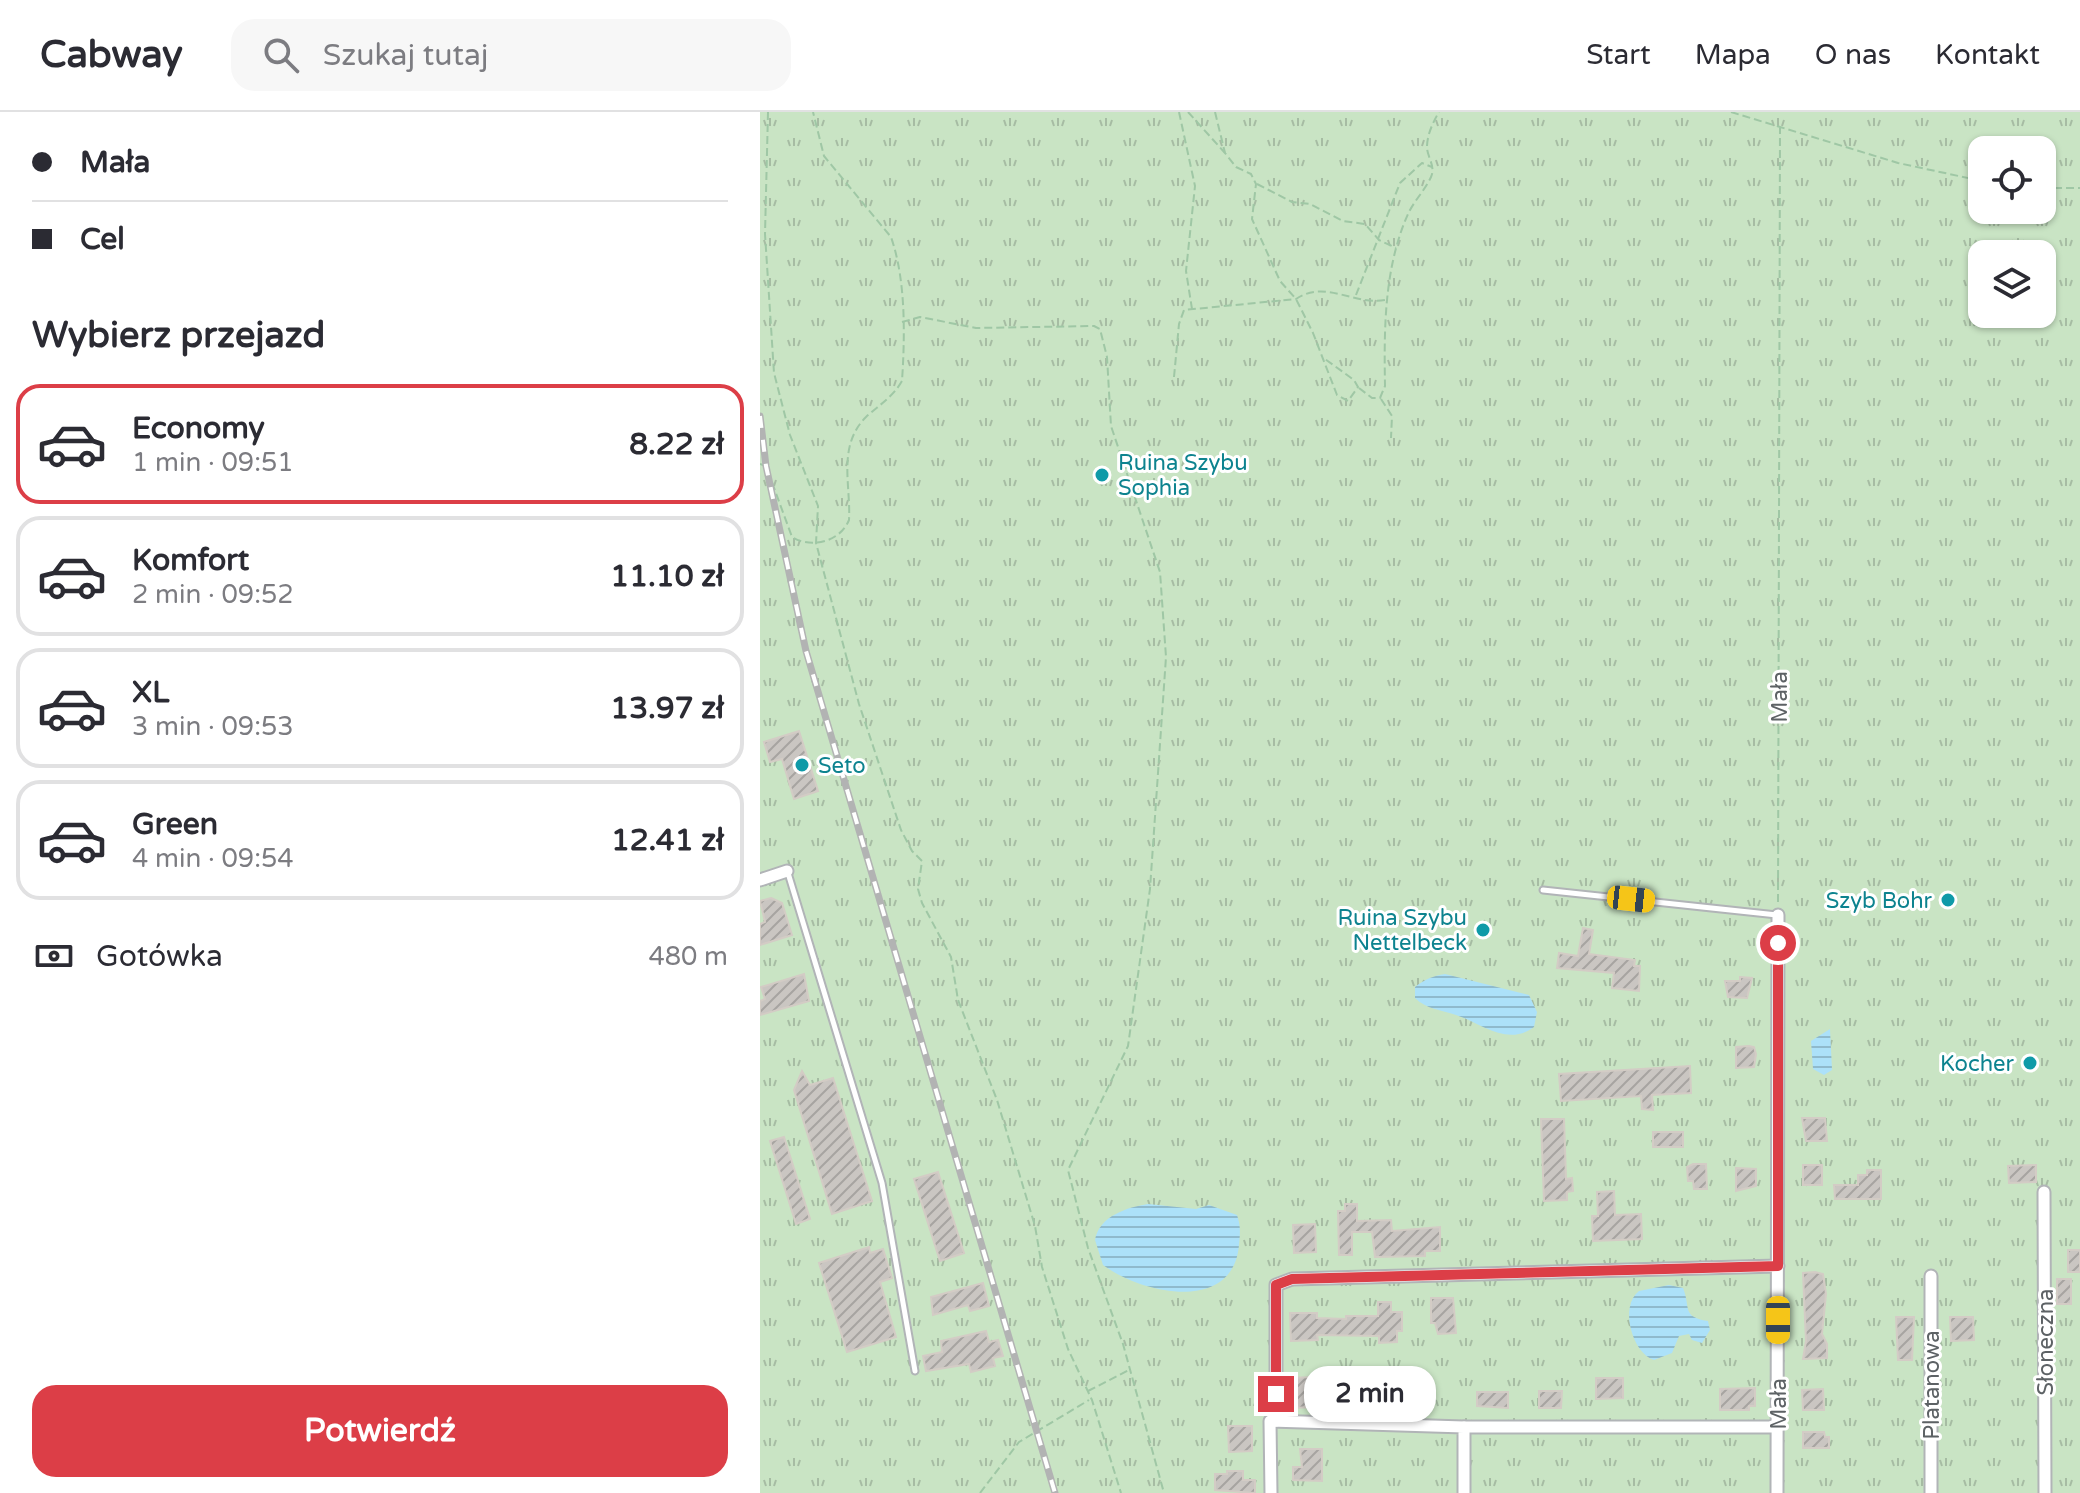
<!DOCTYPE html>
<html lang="pl">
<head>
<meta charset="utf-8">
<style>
	body { margin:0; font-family:"Varela Round",sans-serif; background:#f7f7f7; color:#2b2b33; height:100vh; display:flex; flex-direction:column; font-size:30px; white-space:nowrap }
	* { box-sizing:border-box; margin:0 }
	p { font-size:26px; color:#7c7c81 }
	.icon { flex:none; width:44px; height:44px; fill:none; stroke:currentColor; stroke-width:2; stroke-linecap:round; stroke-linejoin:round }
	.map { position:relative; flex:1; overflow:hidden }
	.drawer { display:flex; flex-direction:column; background:#fff; width:760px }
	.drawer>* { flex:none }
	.banner { display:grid; align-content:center; height:176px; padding:0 32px; background:#fff }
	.controls { position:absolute; left:1208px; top:24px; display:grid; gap:16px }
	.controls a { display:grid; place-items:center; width:88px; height:88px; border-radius:16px; background:#fff; box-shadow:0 2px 6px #0004; font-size:40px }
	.end { position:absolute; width:36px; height:36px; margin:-18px; border:10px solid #dc3e47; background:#fff; box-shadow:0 0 0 4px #fff }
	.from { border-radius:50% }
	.bubble { position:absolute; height:56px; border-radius:24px; background:#fff; box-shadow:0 2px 6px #0004; font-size:26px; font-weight:700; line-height:56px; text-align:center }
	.car { position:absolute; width:24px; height:48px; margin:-24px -12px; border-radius:10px; box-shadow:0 0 6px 2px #0007; background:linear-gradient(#f5c518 24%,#345 0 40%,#f5c518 0 76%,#345 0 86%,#f5c518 0) }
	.banner b { display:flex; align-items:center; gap:28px; height:76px; font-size:30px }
	.banner b+b { border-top:2px solid #e1e1e2 }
	.banner i { width:20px; height:20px; background:#2b2b33 }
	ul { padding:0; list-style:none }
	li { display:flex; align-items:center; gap:24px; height:120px; margin:0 16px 12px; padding:0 16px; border:4px solid #e1e1e2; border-radius:24px }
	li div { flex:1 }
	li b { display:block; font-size:30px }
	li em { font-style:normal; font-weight:700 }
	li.selected { border-color:#dc3e47 }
	li>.icon { width:72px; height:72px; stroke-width:1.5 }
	h2 { padding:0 32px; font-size:36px; line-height:96px }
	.pay { display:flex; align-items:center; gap:20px; height:88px; padding:0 32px; font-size:30px }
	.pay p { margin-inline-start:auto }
	.cta { display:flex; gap:16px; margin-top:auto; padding:16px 32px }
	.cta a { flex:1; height:92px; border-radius:24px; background:#dc3e47; color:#fff; font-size:32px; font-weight:700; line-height:92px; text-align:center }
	header { display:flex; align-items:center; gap:48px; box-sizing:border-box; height:112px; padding:0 40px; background:#fff; border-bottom:2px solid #e1e1e2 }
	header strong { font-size:38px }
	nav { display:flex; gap:44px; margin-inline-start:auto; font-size:28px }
	.search { width:560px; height:72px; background:#f7f7f7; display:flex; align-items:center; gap:20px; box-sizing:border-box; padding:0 28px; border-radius:24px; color:#7c7c81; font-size:30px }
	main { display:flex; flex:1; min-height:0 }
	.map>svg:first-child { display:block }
	.park { fill:url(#park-tufts); fill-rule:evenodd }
	.water { fill:url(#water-rules) }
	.building { fill:url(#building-hatch); stroke:#d3ccc5; stroke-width:2 }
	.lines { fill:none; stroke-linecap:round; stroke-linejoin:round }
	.service-casing { stroke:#b1b4b7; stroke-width:9 }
	.minor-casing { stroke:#b1b4b7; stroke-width:15 }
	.path { stroke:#9fc7a5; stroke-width:2; stroke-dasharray:8 4; stroke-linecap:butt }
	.service { stroke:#fff; stroke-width:5 }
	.minor { stroke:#fff; stroke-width:11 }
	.rail-casing { stroke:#b2b3b3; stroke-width:7 }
	.rail { stroke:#fff; stroke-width:4; stroke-dasharray:12; stroke-linecap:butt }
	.route { stroke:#dc3e47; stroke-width:10 }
	.culture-dot { fill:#0f9aa8; stroke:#fff; stroke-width:3 }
	.labels { text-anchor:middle; stroke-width:6; stroke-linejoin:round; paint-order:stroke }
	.culture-label { font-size:22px; fill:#0d838f; stroke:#fff; text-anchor:end }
	.street-label { font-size:22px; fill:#5d6265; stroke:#fff }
</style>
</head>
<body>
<header>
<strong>Cabway</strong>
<div class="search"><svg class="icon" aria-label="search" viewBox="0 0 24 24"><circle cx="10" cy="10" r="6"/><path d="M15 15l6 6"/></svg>Szukaj tutaj</div>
<nav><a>Start</a><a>Mapa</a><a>O nas</a><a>Kontakt</a></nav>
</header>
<main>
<section class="drawer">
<div class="banner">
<b><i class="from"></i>Mała</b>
<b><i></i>Cel</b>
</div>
<h2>Wybierz przejazd</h2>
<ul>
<li class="selected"><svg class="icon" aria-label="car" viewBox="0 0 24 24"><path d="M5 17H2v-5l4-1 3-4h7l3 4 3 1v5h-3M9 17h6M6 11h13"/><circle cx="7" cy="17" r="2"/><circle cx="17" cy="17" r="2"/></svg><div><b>Economy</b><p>1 min · 09:51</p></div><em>8.22 zł</em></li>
<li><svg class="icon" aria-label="car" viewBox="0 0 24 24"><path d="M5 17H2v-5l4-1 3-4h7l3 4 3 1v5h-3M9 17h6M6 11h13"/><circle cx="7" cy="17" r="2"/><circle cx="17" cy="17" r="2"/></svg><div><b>Komfort</b><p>2 min · 09:52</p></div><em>11.10 zł</em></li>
<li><svg class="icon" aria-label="car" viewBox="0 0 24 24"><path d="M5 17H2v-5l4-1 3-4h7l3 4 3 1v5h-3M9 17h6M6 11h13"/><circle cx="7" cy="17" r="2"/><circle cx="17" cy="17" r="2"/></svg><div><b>XL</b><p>3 min · 09:53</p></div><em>13.97 zł</em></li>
<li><svg class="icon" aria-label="car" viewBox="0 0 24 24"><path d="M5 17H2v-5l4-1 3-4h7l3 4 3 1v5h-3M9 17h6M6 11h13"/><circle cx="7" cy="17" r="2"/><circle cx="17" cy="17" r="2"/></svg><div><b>Green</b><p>4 min · 09:54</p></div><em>12.41 zł</em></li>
</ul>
<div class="pay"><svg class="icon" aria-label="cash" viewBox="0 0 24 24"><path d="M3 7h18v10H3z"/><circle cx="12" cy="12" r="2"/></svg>Gotówka<p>480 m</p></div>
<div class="cta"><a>Potwierdź</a></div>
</section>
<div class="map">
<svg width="1320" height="1381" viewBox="0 0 1320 1381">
	<defs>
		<pattern id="park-tufts" width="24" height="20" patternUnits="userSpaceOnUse" patternTransform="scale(2)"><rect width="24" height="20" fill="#c9e4c4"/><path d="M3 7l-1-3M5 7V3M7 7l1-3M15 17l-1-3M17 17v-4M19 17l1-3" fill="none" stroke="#a6bca3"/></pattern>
		<pattern id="water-rules" width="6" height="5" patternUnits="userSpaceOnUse" patternTransform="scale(2)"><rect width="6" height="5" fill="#ace1f9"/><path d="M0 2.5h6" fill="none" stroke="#8fbacd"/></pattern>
		<pattern id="building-hatch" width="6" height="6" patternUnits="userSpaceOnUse" patternTransform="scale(2)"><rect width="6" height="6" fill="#cac6c2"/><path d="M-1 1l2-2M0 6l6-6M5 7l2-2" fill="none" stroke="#a7a4a1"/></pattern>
	</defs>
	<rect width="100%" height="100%" fill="#efebe6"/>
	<path class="park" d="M0 0H1320V1381H0ZM1222 38H1282V98H1222ZM1222 142H1282V202H1222Z"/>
	<g class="water">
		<path d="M685 862 769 883 777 900 774 915C747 935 721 911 696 903 681 898 666 897 655 886V875C665 867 673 864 685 862Z"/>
		<path d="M1070 917 1072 958 1064 963 1053 957 1051 929Z"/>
		<path d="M388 1092 436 1097 449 1093 477 1103C481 1114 480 1122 479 1133 473 1202 382 1182 343 1153L335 1128C339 1104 368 1095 388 1092Z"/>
		<path d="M909 1173 923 1176C931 1195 921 1205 948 1209L950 1218 942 1231 932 1228 929 1222 919 1224 912 1241 894 1248C872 1241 859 1194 879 1179Z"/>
	</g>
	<g class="building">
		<path d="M39 619 58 679 34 687 22 647 10 650 4 630Z"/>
		<path d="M11 786 22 791 32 823 0 833V812L5 810 0 789Z"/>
		<path d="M823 816 833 818 829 842 875 848 874 854H880L879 879 852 876 854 861 797 856 799 841 818 844Z"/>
		<path d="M44 862 49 889 0 903V889L5 887 1 875Z"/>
		<path d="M980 865 992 866 987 886 968 885 965 869H980Z"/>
		<path d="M989 934 994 935 996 942 994 955 976 956V935Z"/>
		<path d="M930 954 931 981 892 983 893 998 882 997 881 984 801 989 799 962Z"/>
		<path d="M42 959 50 973 73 966 112 1089 72 1102 34 978Z"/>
		<path d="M1042 1006H1065L1067 1029H1046Z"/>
		<path d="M781 1007H804L806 1067 812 1066 813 1079 807 1080V1088L784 1089Z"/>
		<rect x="893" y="1020" width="30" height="15"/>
		<path d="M24 1025 50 1107 36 1112 10 1029Z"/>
		<path d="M933 1052H946L947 1077H934L933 1069H928L927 1055Z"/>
		<rect x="1043" y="1053" width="19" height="20"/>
		<path d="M1276 1053V1070L1249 1071 1248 1054Z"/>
		<path d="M976 1056 996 1057V1074L976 1079Z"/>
		<path d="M1107 1058H1121V1087H1075L1074 1073H1098V1063H1107Z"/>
		<path d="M178 1060 204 1141 180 1149 154 1067Z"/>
		<path d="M854 1079 855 1103 881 1102 882 1127 833 1129 832 1104H838L837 1080Z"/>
		<path d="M585 1092H597V1109L631 1108 632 1119 680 1115V1139H665V1144L615 1145 612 1120H592V1143H579L578 1099H585Z"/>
		<path d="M555 1112 556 1140 534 1141 533 1113Z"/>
		<path d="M109 1135 110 1141 123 1137 132 1166 120 1170 136 1225 87 1240 59 1151Z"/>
		<rect x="1308" y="1138" width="12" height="22"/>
		<path d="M1055 1160 1063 1162 1066 1182 1062 1222 1067 1232V1246L1043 1247 1046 1229 1043 1161Z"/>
		<rect x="1297" y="1167" width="14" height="25"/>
		<path d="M223 1171 229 1194 210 1199 208 1193 173 1203 171 1185Z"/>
		<path d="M671 1186H693L696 1221 678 1222 675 1211H671Z"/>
		<path d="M618 1190H631V1200H642V1219H637V1230L619 1231V1224L557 1223 558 1228 531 1229 530 1201H557V1206L586 1207V1204H618Z"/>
		<path d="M1136 1205H1154L1152 1248H1138Z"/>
		<path d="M1190 1205H1213L1214 1228 1191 1229Z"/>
		<path d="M226 1219 229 1230 238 1228 243 1244 233 1246 235 1254 211 1260 209 1252 166 1259 163 1244 182 1240 181 1229Z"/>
		<path d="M554 1265 555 1295 531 1296 529 1266Z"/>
		<path d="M836 1266H863V1286L836 1287Z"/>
		<path d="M995 1276V1294H989V1298H960V1277Z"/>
		<path d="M1063 1277 1064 1298H1043L1042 1278Z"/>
		<path d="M779 1279H802L801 1296H779Z"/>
		<path d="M717 1280H748V1296L717 1294Z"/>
		<path d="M468 1314H492V1339L469 1340Z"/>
		<path d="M1043 1320H1064L1065 1325H1069V1336H1043Z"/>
		<path d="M540 1337H562V1369L533 1368V1355H542Z"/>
		<path d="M467 1359H483V1368H495V1381L455 1378V1362H467Z"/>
	</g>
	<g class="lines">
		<defs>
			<g id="service">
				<path d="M28 761 122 1071 155 1259"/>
				<path d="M783 778 1017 803"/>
			</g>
			<g id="minor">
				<path d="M0 768 27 759"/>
				<path d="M1284 1080 1285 1381"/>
				<path d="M1171 1164V1381"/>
				<path d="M516 1309V1173L532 1167 1018 1154"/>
				<path d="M704 1315H1018"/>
				<path d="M511 1381 510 1309 704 1315V1381"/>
				<path d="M1017 1381 1018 803"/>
			</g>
		</defs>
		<use href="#service" class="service-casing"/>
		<use href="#minor" class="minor-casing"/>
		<g class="path">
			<path d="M8 0 5 122 14 261 30 323 58 394 56 431 99 592 141 718 152 739 162 749 158 777 162 791 191 845 198 888 237 988 275 1114 282 1155 308 1237 332 1288 361 1381"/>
			<path d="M419 0 435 74 426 159 432 197"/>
			<path d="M428 0 465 41"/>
			<path d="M455 0 465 41 476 55 491 62 496 72 492 107 520 169 536 187 553 221 577 283 588 289 598 275 594 268 565 247"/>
			<path d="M971 0 1138 51 1222 69"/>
			<path d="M497 72 532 90 550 92 583 109 605 112 619 128 636 136"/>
			<path d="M1282 76H1320"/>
			<path d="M596 183 640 71 662 51 672 55"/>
			<path d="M142 210 160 205 216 216 334 214 340 217 347 245 351 314 400 460 406 545 390 777 368 934 308 1058 328 1136 363 1232 404 1381"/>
			<path d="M414 265 419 212 424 198 536 187C566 167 594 194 625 188"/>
			<path d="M599 276 612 286H620L625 274C624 217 624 156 648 102 654 89 665 78 671 65 676 54 667 45 667 35 667 23 673 10 679 0"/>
			<path d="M621 287 632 304 631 326"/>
			<path d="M0 352 6 354 32 425C51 437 80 430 89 408 91 373 77 334 106 305 119 293 133 285 142 269 145 224 146 168 131 125L64 44 53 0"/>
			<path d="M1018 790 1020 16"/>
			<path d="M328 1279 369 1258"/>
			<path d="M220 1381 259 1330 329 1288"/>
		</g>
		<use href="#service" class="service"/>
		<use href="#minor" class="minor"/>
		<defs>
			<path id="rail" d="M0 304 6 354 46 539 295 1381"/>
		</defs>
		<use href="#rail" class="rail-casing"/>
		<use href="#rail" class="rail"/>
	</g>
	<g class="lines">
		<path class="route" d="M516 1282V1173L532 1167 1018 1154V831"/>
	</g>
	<g class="culture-dot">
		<circle cx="342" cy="363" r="8"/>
		<circle cx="42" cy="653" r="8"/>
		<circle cx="1188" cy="788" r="8"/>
		<circle cx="723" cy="818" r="8"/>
		<circle cx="1270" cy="951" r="8"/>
	</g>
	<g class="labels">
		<g class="culture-label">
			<text x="358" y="358" text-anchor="start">Ruina Szybu<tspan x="358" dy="25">Sophia</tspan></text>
			<text x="58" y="661" text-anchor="start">Seto</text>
			<text x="1172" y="796">Szyb Bohr</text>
			<text x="707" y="813">Ruina Szybu<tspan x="707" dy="25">Nettelbeck</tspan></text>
			<text x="1254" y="959">Kocher</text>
		</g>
		<g class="street-label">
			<text transform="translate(1019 585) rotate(-90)" y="8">Mała</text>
			<text transform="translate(1285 1230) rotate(-90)" y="8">Słoneczna</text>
			<text transform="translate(1171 1273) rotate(-90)" y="8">Platanowa</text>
			<text transform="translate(1018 1292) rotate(-90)" y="8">Mała</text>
		</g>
	</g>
</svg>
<div class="controls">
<a><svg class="icon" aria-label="locate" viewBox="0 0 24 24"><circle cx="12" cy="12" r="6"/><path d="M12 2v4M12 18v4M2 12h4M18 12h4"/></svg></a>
<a><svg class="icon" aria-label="layers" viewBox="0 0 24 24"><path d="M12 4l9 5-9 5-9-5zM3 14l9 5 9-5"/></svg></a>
</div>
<i class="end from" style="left:1018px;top:831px"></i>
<i class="end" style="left:516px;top:1282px"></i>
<div class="bubble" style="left:544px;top:1254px;width:132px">2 min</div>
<i class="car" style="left:871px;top:787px;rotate:96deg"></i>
<i class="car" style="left:1018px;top:1208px;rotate:180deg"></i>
</div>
</main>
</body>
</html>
